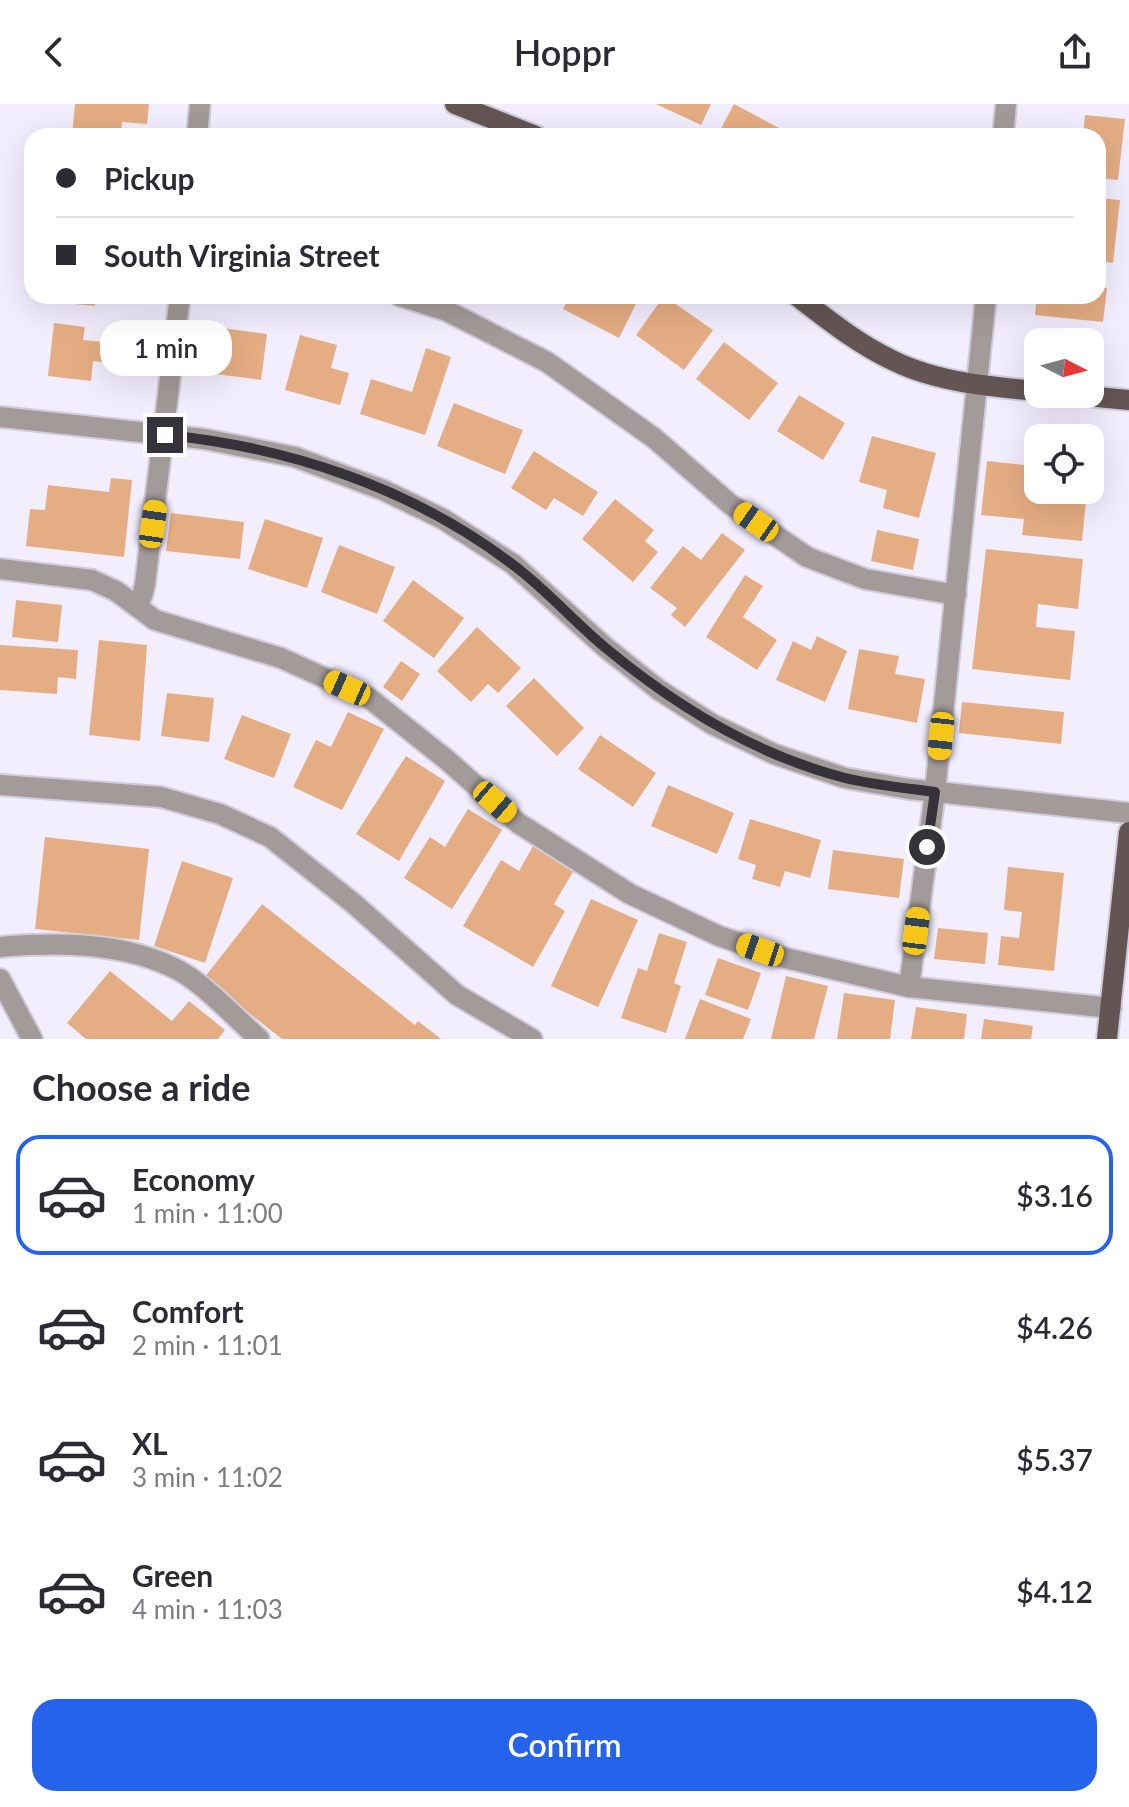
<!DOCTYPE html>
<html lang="en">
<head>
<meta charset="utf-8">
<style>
	body { margin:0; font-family:Lato,sans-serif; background:#f7f7f7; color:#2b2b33; height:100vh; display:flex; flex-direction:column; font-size:30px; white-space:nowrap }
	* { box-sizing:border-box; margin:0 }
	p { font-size:26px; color:#7c7c81 }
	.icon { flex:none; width:44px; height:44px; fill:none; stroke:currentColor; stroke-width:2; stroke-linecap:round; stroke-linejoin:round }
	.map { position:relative; height:935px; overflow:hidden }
	.side { display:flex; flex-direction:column; background:#fff; flex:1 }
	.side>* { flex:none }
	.hud { position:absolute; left:24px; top:24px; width:1082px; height:176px; border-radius:24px; box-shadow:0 8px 32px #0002; display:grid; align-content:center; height:176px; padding:0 32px; background:#fff }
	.needle { width:52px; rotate:96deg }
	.fabs { position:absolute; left:1024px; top:224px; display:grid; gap:16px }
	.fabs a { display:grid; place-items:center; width:80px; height:80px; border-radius:16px; background:#fff; box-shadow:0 8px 32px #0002; font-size:40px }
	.end { position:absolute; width:36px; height:36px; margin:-18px; border:10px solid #353339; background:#fff; box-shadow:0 0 0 4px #fff }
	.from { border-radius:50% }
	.bubble { position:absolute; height:56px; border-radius:24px; background:#fff; box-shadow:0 8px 32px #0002; font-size:26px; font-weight:600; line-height:56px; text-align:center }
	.car { position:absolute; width:24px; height:48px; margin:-24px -12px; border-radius:10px; box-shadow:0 0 6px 2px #0007; background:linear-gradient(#f5c518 24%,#345 0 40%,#f5c518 0 76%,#345 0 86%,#f5c518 0) }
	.hud b { display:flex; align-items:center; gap:28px; height:76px; font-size:30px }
	.hud b+b { border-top:2px solid #e1e1e2 }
	.hud i { width:20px; height:20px; background:#2b2b33 }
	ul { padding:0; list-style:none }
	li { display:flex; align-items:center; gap:24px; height:120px; margin:0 16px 12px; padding:0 16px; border:4px solid transparent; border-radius:24px }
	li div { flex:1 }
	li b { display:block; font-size:30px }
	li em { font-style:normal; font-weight:600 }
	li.current { border-color:#2563eb }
	li>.icon { width:72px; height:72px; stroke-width:1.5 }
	h2 { padding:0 32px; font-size:36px; line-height:96px }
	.cta { display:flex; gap:16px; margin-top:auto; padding:16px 32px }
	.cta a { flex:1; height:92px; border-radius:24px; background:#2563eb; color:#fff; font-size:32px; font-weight:600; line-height:92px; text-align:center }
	header { display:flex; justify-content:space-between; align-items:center; height:104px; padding:0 32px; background:#fff; font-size:36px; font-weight:600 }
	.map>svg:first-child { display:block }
	.building { fill:#e5ad83 }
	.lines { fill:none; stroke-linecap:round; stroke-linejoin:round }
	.minor-casing { stroke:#d1ccdb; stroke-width:24 }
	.major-casing { stroke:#d1ccdb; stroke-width:24 }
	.minor { stroke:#a39b99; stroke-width:20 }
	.major { stroke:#635553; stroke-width:20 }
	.route { stroke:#353339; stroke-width:10 }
</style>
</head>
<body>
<header><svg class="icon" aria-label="back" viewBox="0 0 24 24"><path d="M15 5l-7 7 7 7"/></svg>Hoppr<svg class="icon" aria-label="share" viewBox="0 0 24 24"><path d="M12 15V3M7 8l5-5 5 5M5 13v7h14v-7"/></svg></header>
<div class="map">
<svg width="1129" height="935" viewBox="0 0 1129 935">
	<rect width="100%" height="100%" fill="#f3eefe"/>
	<g class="building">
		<path d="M75 0H149L147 20 122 18 121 32H72Z"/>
		<path d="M656 0H711L701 21Z"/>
		<path d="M734 0 794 32H717Z"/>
		<path d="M1085 11 1125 15 1118 76 1098 74V32H1083Z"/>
		<path d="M232 25 277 30V32H231Z"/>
		<path d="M1098 94 1120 96 1113 159 1098 157Z"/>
		<path d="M1098 183 1107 184 1103 218 1035 211 1037 192H1098Z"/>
		<path d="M55 192H96L95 202 55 198Z"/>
		<path d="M570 192H640L619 234 563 205Z"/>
		<path d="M664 192 713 226 684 266 636 231Z"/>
		<path d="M54 219 85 223 83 236 112 239 110 259 93 257 91 277 48 272Z"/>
		<path d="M197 221 267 230 261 276 192 267Z"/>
		<path d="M300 231 337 241 331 264 349 269 340 301 285 286Z"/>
		<path d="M724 238 778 279 749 316 696 275Z"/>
		<path d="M426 244 451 253 425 331 360 310 371 275 412 288Z"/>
		<path d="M799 291 845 319 823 356 777 327Z"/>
		<path d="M454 299 523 326 505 370 437 342Z"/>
		<path d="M872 332 936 349 919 414 883 404 887 386 859 378Z"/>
		<path d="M1026 345 1038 346V386H1087L1082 437 1022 431 1024 415 981 411 987 357 1024 361Z"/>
		<path d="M534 347 598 388 583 412 554 394 546 406 511 384Z"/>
		<path d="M111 374 132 376 124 453 26 442 30 405 45 406 48 381 109 388Z"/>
		<path d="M615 395 654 426 645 437 658 448 633 478 582 435Z"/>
		<path d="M171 409 244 418 240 455 166 447Z"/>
		<path d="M265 415 323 434 307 484 248 465Z"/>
		<path d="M877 426 919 435 913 466 871 457Z"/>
		<path d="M722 429 745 446 685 523 671 511 677 504 650 484 683 442 701 456Z"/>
		<path d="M339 441 395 463 377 510 321 488Z"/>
		<path d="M986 445 1083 455 1078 505 1038 500 1036 523 1075 527 1070 576 972 565Z"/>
		<path d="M745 471 763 482 743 513 777 536 757 566 706 533Z"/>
		<path d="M413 476 464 514 434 554 383 517Z"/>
		<path d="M16 496 62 501 58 538 12 533Z"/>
		<path d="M477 523 521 564 498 589 488 580 471 598 437 567Z"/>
		<path d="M817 532 847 547 825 598 776 576 793 537 811 546Z"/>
		<path d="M99 536 147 541 140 637 89 631Z"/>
		<path d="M0 541 78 546 76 575 58 573 57 590 0 586Z"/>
		<path d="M859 545 899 552 895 570 925 575 917 619 848 605Z"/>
		<path d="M401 557 420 570 402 597 383 583Z"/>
		<path d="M534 574 584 624 557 652 506 602Z"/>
		<path d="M167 589 214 594 209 638 161 632Z"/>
		<path d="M962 598 1064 608 1061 640 959 629Z"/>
		<path d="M348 608 384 625 342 706 293 683 316 636 331 643Z"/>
		<path d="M242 611 291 630 274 674 224 655Z"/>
		<path d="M600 631 656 669 633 703 578 665Z"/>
		<path d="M406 652 445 677 399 757 356 730Z"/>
		<path d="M668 681 734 709 717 750 651 722Z"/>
		<path d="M468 705 502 726 452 805 404 774 430 733 445 743Z"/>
		<path d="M750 715 821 736 810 774 785 767 780 783 752 775 756 761 738 755Z"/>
		<path d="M45 733 149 745 139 836 35 825Z"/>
		<path d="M533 742 574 766 554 800 565 807 533 863 463 822 501 756 519 767Z"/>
		<path d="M833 746 904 755 899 794 828 785Z"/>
		<path d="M182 757 233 774 205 859 154 842Z"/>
		<path d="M1008 763 1064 769 1054 867 998 861 1001 832 1019 834 1022 808 1004 806Z"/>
		<path d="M591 795 638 816 598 903 551 882Z"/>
		<path d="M262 800 415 921 418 917 441 935H282L204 874Z"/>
		<path d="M938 824 988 829 985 860 934 855Z"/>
		<path d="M659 829 687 838 674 879 681 882 666 929 621 914 638 864 647 867Z"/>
		<path d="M718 854 761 869 748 906 705 891Z"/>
		<path d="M110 867 172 917 189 897 225 926 218 935H86L67 919Z"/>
		<path d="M786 872 828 882 814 935H771Z"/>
		<path d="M844 889 895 896 890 935H837Z"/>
		<path d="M700 895 751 915 743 935H685Z"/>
		<path d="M916 903 967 910 964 935H911Z"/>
		<path d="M984 915 1033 922 1031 935H981Z"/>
	</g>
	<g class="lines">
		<defs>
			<g id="minor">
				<path d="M197 32 200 0"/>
				<path d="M1003 32 1006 0"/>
				<path d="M400 192 447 207 547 258 654 334 730 400 807 453 865 475 956 491"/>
				<path d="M0 313 204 335 295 353 383 386 443 415 513 460 605 543 659 586 712 620 774 650 845 674 909 685 1129 709"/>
				<path d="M0 465 92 476 116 487 155 516 281 554 369 594 447 656 518 719 630 790 719 832 781 853 909 883 1111 904"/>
				<path d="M135 501 142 492 145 480 180 192"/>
				<path d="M0 681 161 693 220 710 270 733 353 799 457 891 532 935"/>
				<path d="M0 843C59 838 126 838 180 867 205 881 237 915 259 935"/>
				<path d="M0 875 32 935"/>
				<path d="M909 883 935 688 986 192"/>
			</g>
			<g id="major">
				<path d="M455 0 536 32"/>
				<path d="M797 192C828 216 858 240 894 257 937 278 991 283 1038 287"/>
				<path d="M1065 290 1129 296"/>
				<path d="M1107 935 1129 728"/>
			</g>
		</defs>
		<use href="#minor" class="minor-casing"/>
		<use href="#major" class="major-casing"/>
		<use href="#minor" class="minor"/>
		<use href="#major" class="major"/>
	</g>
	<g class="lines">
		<path class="route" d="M165 331C289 343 412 384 512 460 546 485 574 518 607 545 677 603 756 651 845 674 874 681 905 684 935 688L927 743"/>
	</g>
</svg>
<div class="fabs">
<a><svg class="needle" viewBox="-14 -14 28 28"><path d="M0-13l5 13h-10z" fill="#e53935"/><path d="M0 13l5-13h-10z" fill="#7c7c81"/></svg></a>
<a><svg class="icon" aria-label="locate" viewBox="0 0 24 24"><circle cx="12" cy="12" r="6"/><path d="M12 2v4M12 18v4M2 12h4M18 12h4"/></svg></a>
</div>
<i class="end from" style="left:927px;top:743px"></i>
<i class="end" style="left:165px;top:331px"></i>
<div class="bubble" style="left:100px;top:216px;width:132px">1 min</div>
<i class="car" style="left:756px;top:418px;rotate:305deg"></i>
<i class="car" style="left:153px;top:420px;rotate:8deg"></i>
<i class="car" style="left:347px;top:584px;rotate:294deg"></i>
<i class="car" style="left:941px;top:632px;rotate:186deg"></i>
<i class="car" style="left:495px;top:698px;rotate:131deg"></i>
<i class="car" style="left:916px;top:827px;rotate:7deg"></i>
<i class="car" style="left:760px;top:846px;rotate:289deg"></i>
<div class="hud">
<b><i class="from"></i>Pickup</b>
<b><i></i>South Virginia Street</b>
</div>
</div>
<section class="side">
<h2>Choose a ride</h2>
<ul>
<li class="current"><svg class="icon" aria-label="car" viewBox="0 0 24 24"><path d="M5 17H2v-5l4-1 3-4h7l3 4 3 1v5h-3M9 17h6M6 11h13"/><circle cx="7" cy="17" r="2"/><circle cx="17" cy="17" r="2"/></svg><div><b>Economy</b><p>1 min · 11:00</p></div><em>$3.16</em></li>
<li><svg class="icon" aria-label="car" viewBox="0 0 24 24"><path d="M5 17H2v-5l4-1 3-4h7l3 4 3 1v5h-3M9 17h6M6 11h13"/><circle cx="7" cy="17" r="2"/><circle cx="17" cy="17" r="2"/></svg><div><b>Comfort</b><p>2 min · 11:01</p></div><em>$4.26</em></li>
<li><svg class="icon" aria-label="car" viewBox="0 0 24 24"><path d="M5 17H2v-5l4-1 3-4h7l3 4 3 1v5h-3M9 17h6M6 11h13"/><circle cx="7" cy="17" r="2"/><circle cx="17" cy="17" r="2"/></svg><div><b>XL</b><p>3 min · 11:02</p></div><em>$5.37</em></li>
<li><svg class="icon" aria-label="car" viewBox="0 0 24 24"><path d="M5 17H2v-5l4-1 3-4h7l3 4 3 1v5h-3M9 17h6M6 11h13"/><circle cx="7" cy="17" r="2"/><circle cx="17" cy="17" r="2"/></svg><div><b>Green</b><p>4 min · 11:03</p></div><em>$4.12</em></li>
</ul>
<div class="cta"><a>Confirm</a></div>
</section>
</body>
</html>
